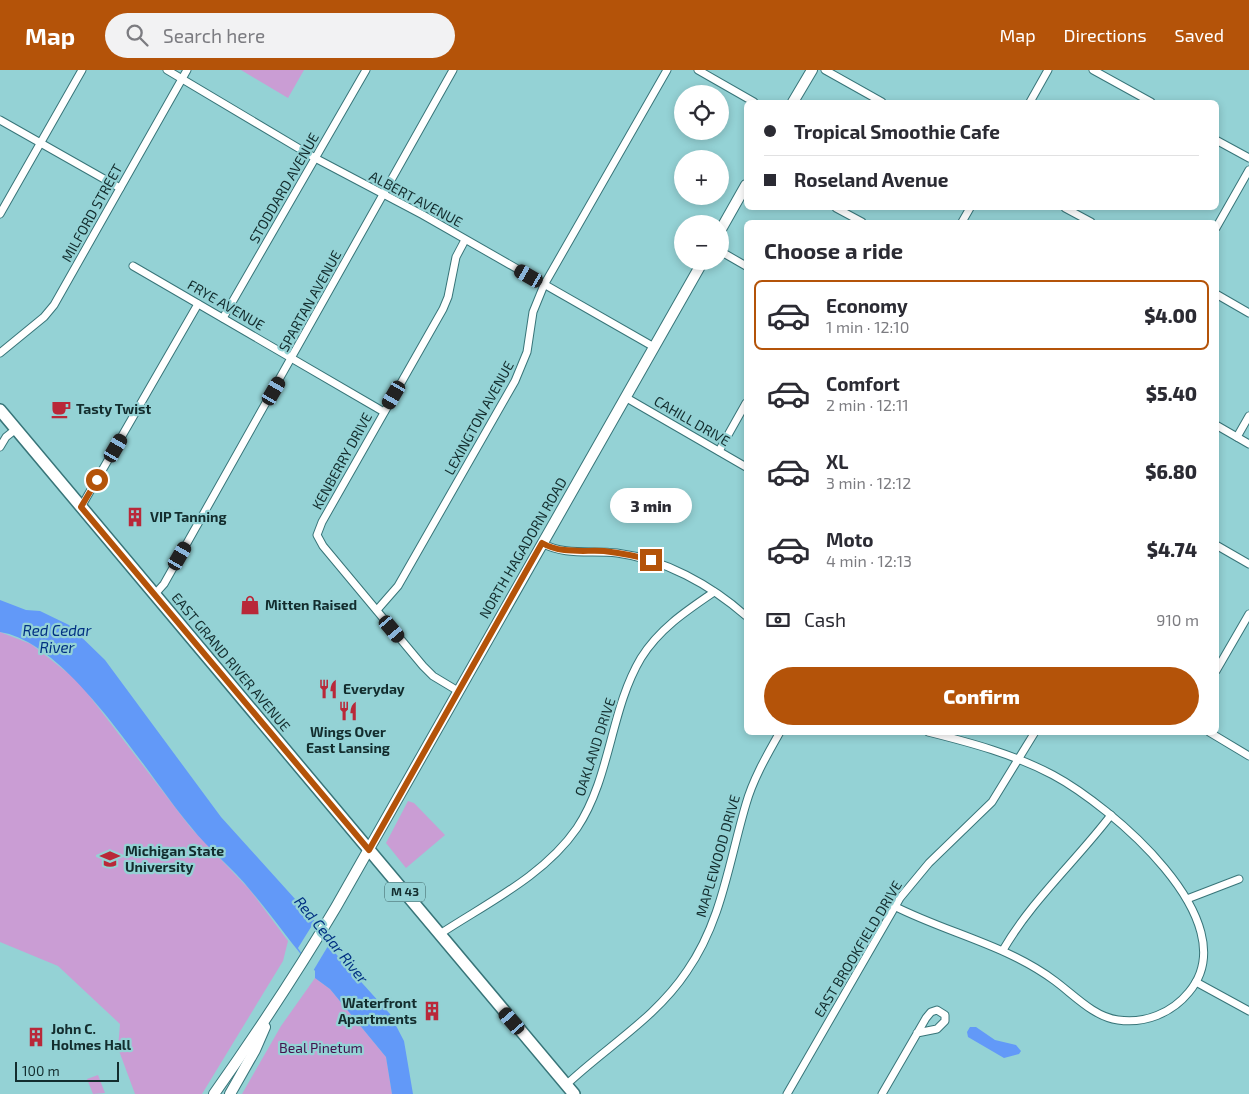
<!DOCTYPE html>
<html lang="en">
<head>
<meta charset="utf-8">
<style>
	body { margin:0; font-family:"Exo 2",sans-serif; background:#f2f2f3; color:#2b2b33; height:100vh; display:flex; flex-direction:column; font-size:19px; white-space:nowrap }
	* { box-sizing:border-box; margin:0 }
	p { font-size:16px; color:#7c7c81 }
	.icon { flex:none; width:28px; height:28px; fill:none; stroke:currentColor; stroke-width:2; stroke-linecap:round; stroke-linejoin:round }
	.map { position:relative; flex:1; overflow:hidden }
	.sheet { position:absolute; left:744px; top:150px; width:475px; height:515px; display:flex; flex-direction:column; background:#fff; border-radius:8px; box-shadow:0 2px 8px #0003 }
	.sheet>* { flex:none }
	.top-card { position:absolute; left:744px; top:30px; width:475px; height:110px; border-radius:8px; box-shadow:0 2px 8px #0003; display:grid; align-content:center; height:110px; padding:0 20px; background:#fff }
	.controls { position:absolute; left:674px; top:15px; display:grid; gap:10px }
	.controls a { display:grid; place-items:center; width:55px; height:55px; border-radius:50%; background:#fff; box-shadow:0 2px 8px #0003; font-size:25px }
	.scale { position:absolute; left:15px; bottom:12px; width:104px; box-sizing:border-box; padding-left:5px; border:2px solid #132d2e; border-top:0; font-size:14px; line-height:18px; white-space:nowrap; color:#132d2e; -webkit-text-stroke:4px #94d2d5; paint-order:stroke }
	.end { position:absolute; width:22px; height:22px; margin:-11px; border:6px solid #b45309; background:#fff; box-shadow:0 0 0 2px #fff }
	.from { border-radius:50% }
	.bubble { position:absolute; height:35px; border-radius:18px; background:#fff; box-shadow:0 2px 8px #0003; font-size:16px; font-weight:800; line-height:35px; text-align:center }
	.car { position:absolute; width:15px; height:30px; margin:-15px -8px; border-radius:6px; box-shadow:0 0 4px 1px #0007; background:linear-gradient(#222 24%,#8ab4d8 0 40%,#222 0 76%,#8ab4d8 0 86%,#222 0) }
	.top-card b { display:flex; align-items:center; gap:18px; height:48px; font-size:19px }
	.top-card b+b { border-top:1px solid #e1e1e2 }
	.top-card i { width:12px; height:12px; background:#2b2b33 }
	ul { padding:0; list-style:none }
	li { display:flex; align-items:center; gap:15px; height:70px; margin:0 10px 8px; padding:0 10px; border:2px solid transparent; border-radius:8px }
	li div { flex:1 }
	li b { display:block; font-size:19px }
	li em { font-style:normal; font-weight:800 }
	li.on { border-color:#b45309 }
	li>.icon { width:45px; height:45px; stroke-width:1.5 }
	h2 { padding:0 20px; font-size:22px; line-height:60px }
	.pay { display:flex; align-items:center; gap:12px; height:55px; padding:0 20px; font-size:19px }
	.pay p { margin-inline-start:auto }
	.button { display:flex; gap:10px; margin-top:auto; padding:10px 20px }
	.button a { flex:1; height:58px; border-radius:30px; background:#b45309; color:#fff; font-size:20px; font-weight:800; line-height:58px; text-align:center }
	header { display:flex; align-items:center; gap:30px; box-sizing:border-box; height:70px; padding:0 25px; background:#b45309; color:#fff }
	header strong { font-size:24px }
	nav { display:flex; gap:28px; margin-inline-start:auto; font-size:18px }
	.search { width:350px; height:45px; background:#f2f2f3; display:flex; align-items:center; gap:12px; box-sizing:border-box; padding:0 18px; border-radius:28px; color:#7c7c81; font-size:19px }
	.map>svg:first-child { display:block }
	.green { fill:#ca9dd4 }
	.water { fill:#6299f8 }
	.pier { fill:#94d2d5 }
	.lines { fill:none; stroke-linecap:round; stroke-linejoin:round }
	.street-casing { stroke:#387579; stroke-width:9 }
	.secondary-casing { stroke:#387579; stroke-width:12 }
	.primary-casing { stroke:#387579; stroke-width:14 }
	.street { stroke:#fff; stroke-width:7 }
	.secondary { stroke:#fff; stroke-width:10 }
	.primary { stroke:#fff; stroke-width:11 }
	.route { stroke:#b45309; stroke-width:6 }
	.labels { text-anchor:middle; stroke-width:4.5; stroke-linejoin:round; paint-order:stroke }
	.shield { fill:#94d2d5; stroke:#3a5e60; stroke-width:1 }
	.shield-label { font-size:12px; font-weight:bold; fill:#132d2e }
	.street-label { font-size:14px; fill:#132d2e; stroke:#94d2d5 }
	.poi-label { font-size:14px; font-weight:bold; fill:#132d2e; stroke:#94d2d5; text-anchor:start }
	.park-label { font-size:14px; fill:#42114b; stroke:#94d2d5 }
	.water-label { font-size:15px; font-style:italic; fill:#003082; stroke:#94d2d5 }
</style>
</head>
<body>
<header>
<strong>Map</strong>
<div class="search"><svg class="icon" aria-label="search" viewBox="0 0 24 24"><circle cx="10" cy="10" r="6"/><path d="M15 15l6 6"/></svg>Search here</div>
<nav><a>Map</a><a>Directions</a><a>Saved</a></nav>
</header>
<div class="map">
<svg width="1249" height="1024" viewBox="0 0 1249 1024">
	<rect width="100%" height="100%" fill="#94d2d5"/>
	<g class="green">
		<path d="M241 0H304L288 28Z"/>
		<path d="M0 562 31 574 78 611 191 758 250 820 288 871 283 891 202 1024H135L118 978 120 954 58 896 0 872Z"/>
		<path d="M408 731 414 733 445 765 406 798 386 773Z"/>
		<path d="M315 908 330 919 386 987 392 1024H242L281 956Z"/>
		<path d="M98 1005 105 1023 93 1024 87 1009Z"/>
	</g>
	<g class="water">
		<path d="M0 530 26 540 40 541 69 555 105 590 221 747 314 850 336 884 390 944 404 971 413 1024H392L386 987 330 919 315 908V901C292 875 273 847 251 821 233 798 209 780 191 757 146 704 70 573 0 562Z"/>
		<path d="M970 957H976L995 970 1016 975 1021 981 1019 984 1004 988 968 967 967 962Z"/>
	</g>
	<path class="pier" d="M316 849 331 871 313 901 298 878Z"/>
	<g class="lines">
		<defs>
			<g id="street">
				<path d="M167 0 315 88 423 145 654 277"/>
				<path d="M698 0 754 32"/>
				<path d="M825 0 882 32"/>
				<path d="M1093 0 1151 32"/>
				<path d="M1030 32 1048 0"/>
				<path d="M0 50 120 118"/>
				<path d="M1216 70 1249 88"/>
				<path d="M836 138 862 152"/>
				<path d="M1065 138 1091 152"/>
				<path d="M0 144 82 0"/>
				<path d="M962 152 970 138"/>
				<path d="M1216 158 1249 100"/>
				<path d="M720 181 746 196"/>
				<path d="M133 196 384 342"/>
				<path d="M1216 224 1249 243"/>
				<path d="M223 248 366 0"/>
				<path d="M0 283 44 247 54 235 187 0"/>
				<path d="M625 327 746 397"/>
				<path d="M1216 355 1249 374"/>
				<path d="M1237 367 1249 346"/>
				<path d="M0 377 6 367 16 359"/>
				<path d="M719 381 746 333"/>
				<path d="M81 437 198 234"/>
				<path d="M542 473C564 486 592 480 617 483 664 489 711 515 746 546"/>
				<path d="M1216 475 1249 494"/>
				<path d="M155 524 164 514 453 0"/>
				<path d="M377 540 398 516 515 311 527 282 533 242 544 215 667 0"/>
				<path d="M1216 601 1249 544"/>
				<path d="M458 621 433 606 423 596 323 476 317 465 322 452 443 239 448 227 456 187 465 170"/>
				<path d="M1209 662 1249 686"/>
				<path d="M1187 829 1239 809"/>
				<path d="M894 836C947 863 1007 875 1055 911 1074 925 1094 947 1118 950 1145 954 1172 943 1189 922 1249 851 1109 735 1053 705 1013 684 972 673 928 662"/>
				<path d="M440 864C487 833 544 806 577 758 611 707 610 640 641 588 659 559 686 541 714 522"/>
				<path d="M1003 880C1032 830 1076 791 1111 745"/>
				<path d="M1196 912 1249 941"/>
				<path d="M566 1015C606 977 656 948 687 901 722 851 729 791 746 734 753 709 767 685 780 662"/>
				<path d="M787 1024 900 828 929 793 992 732 1035 662"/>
				<path d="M882 1024 926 948 931 942 937 940 945 945V951L937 959 917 963"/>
			</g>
			<g id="secondary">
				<path d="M793 32 812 0"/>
				<path d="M720 161 746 115"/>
				<path d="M214 1024C257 963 298 901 336 837L703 191"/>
				<path d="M230 1024 255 980 265 957"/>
			</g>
			<path id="primary" d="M0 340 574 1024"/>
		</defs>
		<use href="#street" class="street-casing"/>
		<use href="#secondary" class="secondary-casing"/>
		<use href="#primary" class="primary-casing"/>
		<use href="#street" class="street"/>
		<use href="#secondary" class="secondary"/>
		<use href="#primary" class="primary"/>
	</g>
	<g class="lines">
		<path class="route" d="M97 410 81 437 369 780 542 473C561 484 583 480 604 481 620 483 636 486 651 490"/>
	</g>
	<defs>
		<symbol id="cafe-bare" viewBox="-9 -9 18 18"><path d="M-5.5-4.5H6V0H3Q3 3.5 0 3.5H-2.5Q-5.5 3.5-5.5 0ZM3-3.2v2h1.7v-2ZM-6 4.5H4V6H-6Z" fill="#b92839" stroke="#94d2d5" stroke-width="2.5" paint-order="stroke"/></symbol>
		<symbol id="building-bare" viewBox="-9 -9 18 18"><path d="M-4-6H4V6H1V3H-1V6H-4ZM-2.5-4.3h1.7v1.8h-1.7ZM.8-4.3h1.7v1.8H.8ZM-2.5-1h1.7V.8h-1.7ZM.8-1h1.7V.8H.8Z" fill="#b92839" stroke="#94d2d5" stroke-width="2.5" paint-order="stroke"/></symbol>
		<symbol id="shop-bare" viewBox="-9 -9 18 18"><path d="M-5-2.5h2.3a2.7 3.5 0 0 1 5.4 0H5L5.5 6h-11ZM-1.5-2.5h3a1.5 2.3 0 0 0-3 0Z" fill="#b92839" stroke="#94d2d5" stroke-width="2.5" paint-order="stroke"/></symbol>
		<symbol id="restaurant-bare" viewBox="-9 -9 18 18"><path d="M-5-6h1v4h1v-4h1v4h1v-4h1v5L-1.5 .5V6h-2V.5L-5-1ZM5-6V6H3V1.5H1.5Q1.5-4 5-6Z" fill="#b92839" stroke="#94d2d5" stroke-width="2.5" paint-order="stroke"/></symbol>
		<symbol id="university-bare" viewBox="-9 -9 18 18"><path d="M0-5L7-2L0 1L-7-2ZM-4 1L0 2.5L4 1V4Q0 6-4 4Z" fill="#b92839" stroke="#94d2d5" stroke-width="2.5" paint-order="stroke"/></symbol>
	</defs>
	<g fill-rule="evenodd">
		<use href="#cafe-bare" x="47" y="325" width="28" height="28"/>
		<use href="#building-bare" x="121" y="433" width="28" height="28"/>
		<use href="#shop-bare" x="236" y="521" width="28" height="28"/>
		<use href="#restaurant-bare" x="314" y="605" width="28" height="28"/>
		<use href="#restaurant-bare" x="334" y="627" width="28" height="28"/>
		<use href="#university-bare" x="96" y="775" width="28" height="28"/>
		<use href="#building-bare" x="418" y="927" width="28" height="28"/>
		<use href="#building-bare" x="22" y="953" width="28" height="28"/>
	</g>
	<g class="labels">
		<rect class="shield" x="385" y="812.5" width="40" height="19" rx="4"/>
		<g class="shield-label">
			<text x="405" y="826">M 43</text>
		</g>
		<g class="street-label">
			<text transform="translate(284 118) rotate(-60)" y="5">STODDARD AVENUE</text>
			<text transform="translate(416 129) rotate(28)" y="5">ALBERT AVENUE</text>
			<text transform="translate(92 143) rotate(-61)" y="5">MILFORD STREET</text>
			<text transform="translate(310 231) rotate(-61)" y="5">SPARTAN AVENUE</text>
			<text transform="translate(226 235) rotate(30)" y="5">FRYE AVENUE</text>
			<text transform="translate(479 348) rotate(-61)" y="5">LEXINGTON AVENUE</text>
			<text transform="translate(692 351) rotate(30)" y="5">CAHILL DRIVE</text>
			<text transform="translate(342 391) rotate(-61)" y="5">KENBERRY DRIVE</text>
			<text transform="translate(523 478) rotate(-60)" y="5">NORTH HAGADORN ROAD</text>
			<text transform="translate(231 592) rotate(50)" y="5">EAST GRAND RIVER AVENUE</text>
			<text transform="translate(595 677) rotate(-72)" y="5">OAKLAND DRIVE</text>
			<text transform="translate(718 786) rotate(-74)" y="5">MAPLEWOOD DRIVE</text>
			<text transform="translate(858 879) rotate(-59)" y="5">EAST BROOKFIELD DRIVE</text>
		</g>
		<g class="poi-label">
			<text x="76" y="344">Tasty Twist</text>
			<text x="150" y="452">VIP Tanning</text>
			<text x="265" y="540">Mitten Raised</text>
			<text x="343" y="624">Everyday</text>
			<text x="348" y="667" text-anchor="middle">Wings Over<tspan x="348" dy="16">East Lansing</tspan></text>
			<text x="125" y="786">Michigan State<tspan x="125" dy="16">University</tspan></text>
			<text x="417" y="938" text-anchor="end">Waterfront<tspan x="417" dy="16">Apartments</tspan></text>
			<text x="51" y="964">John C.<tspan x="51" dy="16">Holmes Hall</tspan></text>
		</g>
		<g class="park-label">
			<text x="321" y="983">Beal Pinetum</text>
		</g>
		<g class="water-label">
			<text x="57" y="566">Red Cedar<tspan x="57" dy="17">River</tspan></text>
			<text transform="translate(331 870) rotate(51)" y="5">Red Cedar River</text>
		</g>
	</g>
</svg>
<div class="controls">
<a><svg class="icon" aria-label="locate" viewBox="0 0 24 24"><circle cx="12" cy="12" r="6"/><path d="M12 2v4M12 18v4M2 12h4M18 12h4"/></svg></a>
<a>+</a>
<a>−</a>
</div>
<div class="scale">100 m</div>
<i class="end from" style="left:97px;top:410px"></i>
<i class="end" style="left:651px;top:490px"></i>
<div class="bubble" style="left:610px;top:418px;width:82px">3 min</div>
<i class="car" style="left:529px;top:206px;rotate:300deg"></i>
<i class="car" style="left:274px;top:321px;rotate:30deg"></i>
<i class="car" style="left:394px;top:325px;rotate:210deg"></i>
<i class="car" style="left:116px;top:378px;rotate:30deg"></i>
<i class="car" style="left:180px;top:486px;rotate:30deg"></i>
<i class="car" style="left:392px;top:559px;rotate:140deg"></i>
<i class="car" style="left:512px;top:951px;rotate:319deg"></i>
<div class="top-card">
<b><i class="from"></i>Tropical Smoothie Cafe</b>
<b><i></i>Roseland Avenue</b>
</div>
<section class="sheet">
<h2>Choose a ride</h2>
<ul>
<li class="on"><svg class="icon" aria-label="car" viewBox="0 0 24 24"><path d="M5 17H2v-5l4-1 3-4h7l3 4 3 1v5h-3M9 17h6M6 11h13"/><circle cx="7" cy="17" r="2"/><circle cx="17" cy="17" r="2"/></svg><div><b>Economy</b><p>1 min · 12:10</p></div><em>$4.00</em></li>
<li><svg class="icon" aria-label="car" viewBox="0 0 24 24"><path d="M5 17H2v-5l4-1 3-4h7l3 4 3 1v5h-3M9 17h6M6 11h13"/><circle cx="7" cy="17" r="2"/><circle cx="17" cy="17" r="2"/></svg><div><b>Comfort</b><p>2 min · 12:11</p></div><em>$5.40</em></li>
<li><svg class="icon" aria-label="car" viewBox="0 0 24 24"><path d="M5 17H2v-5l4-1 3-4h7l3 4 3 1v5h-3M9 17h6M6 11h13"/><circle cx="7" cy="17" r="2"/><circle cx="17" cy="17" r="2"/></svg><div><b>XL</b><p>3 min · 12:12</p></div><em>$6.80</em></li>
<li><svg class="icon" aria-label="car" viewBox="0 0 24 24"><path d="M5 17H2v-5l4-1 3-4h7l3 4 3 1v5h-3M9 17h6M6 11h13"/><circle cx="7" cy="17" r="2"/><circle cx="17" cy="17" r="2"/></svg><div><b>Moto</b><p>4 min · 12:13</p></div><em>$4.74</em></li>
</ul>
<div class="pay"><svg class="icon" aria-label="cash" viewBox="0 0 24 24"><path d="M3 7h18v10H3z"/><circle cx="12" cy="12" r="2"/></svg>Cash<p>910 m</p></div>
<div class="button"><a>Confirm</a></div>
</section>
</div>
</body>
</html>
